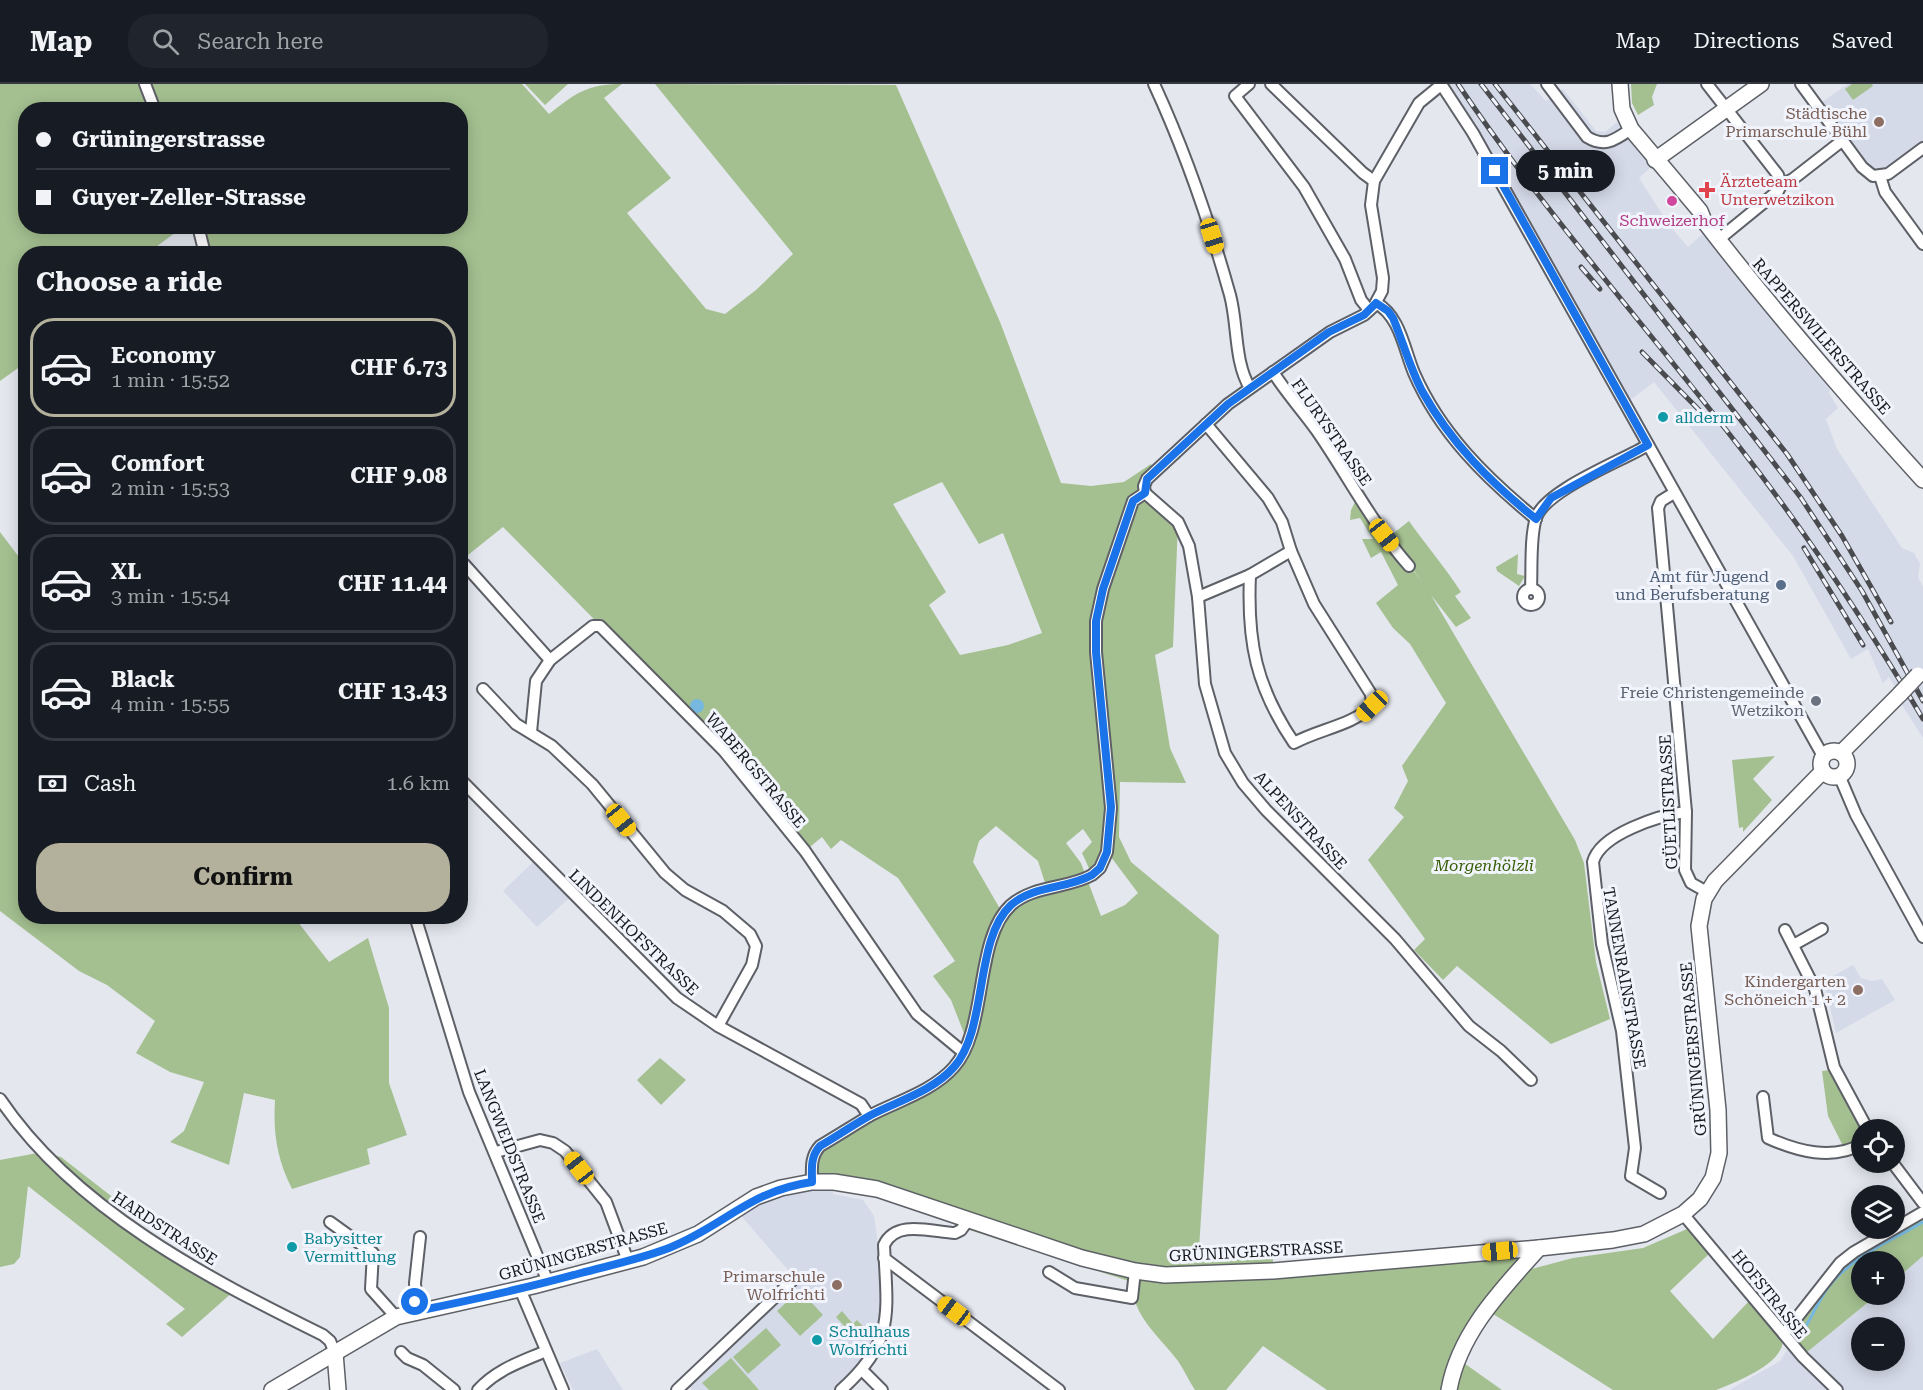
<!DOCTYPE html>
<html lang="en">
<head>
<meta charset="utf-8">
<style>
	body { margin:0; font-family:"Roboto Serif",serif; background:#20242c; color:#f1f3f6; height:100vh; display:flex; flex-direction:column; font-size:22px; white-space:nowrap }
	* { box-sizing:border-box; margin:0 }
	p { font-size:20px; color:#9ea1a6 }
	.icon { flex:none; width:33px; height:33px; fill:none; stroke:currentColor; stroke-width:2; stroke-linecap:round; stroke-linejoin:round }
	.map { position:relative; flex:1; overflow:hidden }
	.sheet { position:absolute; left:18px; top:162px; width:450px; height:678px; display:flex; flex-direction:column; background:#171b24; border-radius:24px; box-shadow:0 3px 15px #0003 }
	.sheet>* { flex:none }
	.hud { position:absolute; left:18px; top:18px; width:450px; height:132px; border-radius:24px; box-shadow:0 3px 15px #0003; display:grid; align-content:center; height:132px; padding:0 18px; background:#171b24 }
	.controls { position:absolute; left:1851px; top:1035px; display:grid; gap:12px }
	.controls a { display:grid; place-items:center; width:54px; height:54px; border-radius:50%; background:#171b24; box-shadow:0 3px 15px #0003; font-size:30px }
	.end { position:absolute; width:27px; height:27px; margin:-14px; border:8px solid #1a73e8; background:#fff; box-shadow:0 0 0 3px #fff }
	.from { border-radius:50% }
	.bubble { position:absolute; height:42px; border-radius:21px; background:#171b24; box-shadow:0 3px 15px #0003; font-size:20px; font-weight:700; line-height:42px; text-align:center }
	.car { position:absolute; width:18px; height:36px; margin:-18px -9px; border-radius:8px; box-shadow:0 0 4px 2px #0007; background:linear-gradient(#f5c518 24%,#345 0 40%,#f5c518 0 76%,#345 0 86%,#f5c518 0) }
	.hud b { display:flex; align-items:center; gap:21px; height:57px; font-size:22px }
	.hud b+b { border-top:2px solid #363941 }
	.hud i { width:15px; height:15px; background:#f1f3f6 }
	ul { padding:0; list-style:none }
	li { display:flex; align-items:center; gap:18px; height:99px; margin:0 12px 9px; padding:0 6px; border:3px solid #363941; border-radius:24px }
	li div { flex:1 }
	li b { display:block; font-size:22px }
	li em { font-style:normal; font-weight:700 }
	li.current { border-color:#b3b09b }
	li>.icon { width:54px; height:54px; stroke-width:1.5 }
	h2 { padding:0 18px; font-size:27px; line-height:72px }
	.pay { display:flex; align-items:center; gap:15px; height:66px; padding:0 18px; font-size:22px }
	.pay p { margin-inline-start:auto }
	.primary-button { display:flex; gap:12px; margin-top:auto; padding:12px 18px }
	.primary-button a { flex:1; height:69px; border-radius:24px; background:#b3b09b; color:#111; font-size:24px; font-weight:700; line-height:69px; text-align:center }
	header { display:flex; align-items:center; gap:36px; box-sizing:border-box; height:84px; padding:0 30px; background:#171b24; border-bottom:2px solid #363941 }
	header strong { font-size:28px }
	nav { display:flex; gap:33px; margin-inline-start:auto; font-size:21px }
	.search { width:420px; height:54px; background:#20242c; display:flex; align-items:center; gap:15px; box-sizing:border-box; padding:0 21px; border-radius:24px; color:#9ea1a6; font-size:22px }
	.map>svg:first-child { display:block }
	.built { fill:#d4dae8; fill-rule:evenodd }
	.green { fill:#a4c090; fill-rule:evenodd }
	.water { fill:#76b8df }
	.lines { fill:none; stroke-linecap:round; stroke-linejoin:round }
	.stream { stroke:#76b8df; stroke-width:3 }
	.street-casing { stroke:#5e6067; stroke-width:14 }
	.secondary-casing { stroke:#5e6067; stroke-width:18 }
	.street { stroke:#fff; stroke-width:10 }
	.secondary { stroke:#fff; stroke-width:15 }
	.rail-casing { stroke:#494b4f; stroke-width:5 }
	.rail { stroke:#f1f4fc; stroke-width:3; stroke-dasharray:9; stroke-linecap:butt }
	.secondary-bridge-casing { stroke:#5e6067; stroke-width:18; stroke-linecap:butt }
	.secondary-bridge { stroke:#fff; stroke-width:15 }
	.route { stroke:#1a73e8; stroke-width:8 }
	.education-dot { fill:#8d6e63; stroke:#f1f4fc; stroke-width:2 }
	.health-dot { fill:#e0444e; stroke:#f1f4fc; stroke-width:2 }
	.hotel-dot { fill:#d1479c; stroke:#f1f4fc; stroke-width:2 }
	.culture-dot { fill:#0f9aa8; stroke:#f1f4fc; stroke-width:2 }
	.service-dot { fill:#5c6f8a; stroke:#f1f4fc; stroke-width:2 }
	.worship-dot { fill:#6b7280; stroke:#f1f4fc; stroke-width:2 }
	.labels { text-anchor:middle; stroke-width:6; stroke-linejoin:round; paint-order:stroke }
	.education-label { font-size:16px; fill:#785e54; stroke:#f1f4fc; text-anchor:end }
	.health-label { font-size:16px; fill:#be3a42; stroke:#f1f4fc; text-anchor:start }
	.hotel-label { font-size:16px; fill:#b23c85; stroke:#f1f4fc }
	.street-label { font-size:16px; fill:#17181b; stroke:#f1f4fc }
	.culture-label { font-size:16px; fill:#0d838f; stroke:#f1f4fc; text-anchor:start }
	.service-label { font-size:16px; fill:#4e5e75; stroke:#f1f4fc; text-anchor:end }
	.worship-label { font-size:16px; fill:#5b616d; stroke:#f1f4fc; text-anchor:end }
	.park-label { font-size:16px; font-style:italic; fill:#365d04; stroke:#f1f4fc }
</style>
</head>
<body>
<header>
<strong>Map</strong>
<div class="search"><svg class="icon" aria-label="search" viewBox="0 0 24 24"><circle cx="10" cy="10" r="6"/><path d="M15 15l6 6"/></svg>Search here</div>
<nav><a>Map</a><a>Directions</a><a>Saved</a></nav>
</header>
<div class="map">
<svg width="1923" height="1306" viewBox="0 0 1923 1306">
	<rect width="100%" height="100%" fill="#e4e7ee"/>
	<g class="built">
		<path d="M1449 0H1530L1546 17 1563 5 1596 47 1605 48 1617 38 1653 81 1639 94 1669 141 1688 163 1705 148 1768 230 1830 304 1829 309 1838 324 1826 335 1837 365 1902 464 1914 469 1920 480 1918 493 1923 503V654L1902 621 1904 618 1889 593 1883 599 1868 565 1851 575 1793 472 1654 298 1629 317 1476 42Z"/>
		<path d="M1848 0H1923V57L1885 85 1873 87 1868 84 1822 18Z"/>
		<path d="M537 774 574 810 537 843 503 807Z"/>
		<path d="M1853 881 1861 894 1872 897 1882 895 1895 916 1836 949 1824 897Z"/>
		<path d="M834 1098 833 1110 863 1116 874 1132 878 1161 884 1174 879 1260 841 1306H692L686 1299 795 1194 736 1126 756 1113Z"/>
		<path d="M1923 1172V1306H1729L1780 1277 1789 1263 1782 1252 1793 1250 1806 1269 1877 1211 1894 1210 1895 1196ZM1862 1244H1894V1276H1862Z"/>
		<path d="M597 1265 623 1306H573L560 1279Z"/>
	</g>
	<g class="green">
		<path d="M0 0H522L549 30C576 9 587 0 622 0L604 14 671 94 627 129 706 225 725 230 756 206 793 170 655 0 896 1 1000 238 1061 399 1091 402 1124 398 1151 380 1155 388 1144 402 1178 438 1173 563 1155 571 1170 664 1186 699 1120 698 1119 753 1131 778 1219 851 1199 1165H1273V1186L1539 1164 1523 1182 1461 1277 1502 1306H1327L1263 1262 1226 1306H1195C1189 1297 1184 1286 1178 1277 1158 1251 1132 1232 1132 1198L963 1144 968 1135 877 1105 812 1098 814 1068 953 985 967 957 951 916 933 892 955 877 898 794 841 756 831 765 822 753 805 767 724 667 503 443 463 475 460 472V170L205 169 198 143 460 142V26H26V142L189 143 172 151 148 169 26 170 25 279 0 297ZM942 398 979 460 1003 449 1042 549 1008 561 960 571 929 521 946 508 893 420ZM996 742 1038 777 1047 805 1003 830 973 778 979 757ZM1083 745 1092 758 1082 769 1092 791 1108 769 1138 809 1125 821 1101 832 1081 779 1066 759Z"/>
		<path d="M525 0H568L545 21Z"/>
		<path d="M1631 0H1657L1652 13 1654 21 1638 31 1632 19Z"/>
		<path d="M1852 0H1872L1873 2 1853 16 1845 5Z"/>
		<path d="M1358 412 1422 498 1390 452 1409 437C1426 461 1445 483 1461 508L1455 512 1471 534 1456 543 1431 511 1575 756 1584 779 1596 878 1610 935 1551 960 1457 882 1443 896 1414 866 1425 855 1368 776 1404 733 1394 724 1408 697 1402 682 1446 619 1410 560 1393 544 1376 519 1398 501 1381 468 1371 474 1362 455H1373L1360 434 1350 436 1351 426Z"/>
		<path d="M0 448 25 481 26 832 294 833 329 878 368 854 389 924V999L407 1051 367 1065 370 1080 292 1105C277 1075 273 1050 275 1016L244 1009 229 1081 170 1058 184 1047 204 998 170 988 136 969 155 937 107 901 79 887 0 827Z"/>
		<path d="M1518 470 1517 490 1525 492 1519 502 1497 487 1496 483Z"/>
		<path d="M1775 672 1753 695 1772 716 1743 748V743L1739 744 1732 676Z"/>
		<path d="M660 974 686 996 661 1021 637 996Z"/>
		<path d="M1830 986 1862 1042 1858 1056 1844 1064 1828 1032 1822 987Z"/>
		<path d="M43 1068 61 1073 115 1115 107 1125 234 1207 182 1253 166 1240 185 1225 28 1102 20 1173 14 1180 0 1183V1076Z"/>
		<path d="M1923 1131V1172L1895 1196 1894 1178H1862V1210L1877 1211 1806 1269 1795 1256 1793 1246 1846 1177Z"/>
		<path d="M1687 1145 1711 1168 1670 1207 1713 1255 1751 1215 1783 1255C1784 1280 1736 1298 1716 1306H1613L1490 1228 1524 1187 1573 1174 1643 1164Z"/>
		<path d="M800 1206 823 1231 800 1252 777 1227Z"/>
		<path d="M842 1227 853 1240 857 1236 867 1247 857 1256 836 1233Z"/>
		<path d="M766 1244 781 1261 748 1290 733 1273Z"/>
		<path d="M731 1274 759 1306H709L702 1299Z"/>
	</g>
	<circle class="water" cx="697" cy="622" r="7"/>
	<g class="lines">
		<path class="stream" d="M1806 1242C1813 1230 1819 1216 1827 1205 1851 1172 1889 1158 1923 1138"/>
		<defs>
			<g id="street">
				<path d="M145 0 155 26"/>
				<path d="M1154 0C1185 67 1210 140 1230 211 1238 240 1234 278 1250 304"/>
				<path d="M1249 0 1235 12 1304 103 1345 175 1361 216 1369 226"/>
				<path d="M1271 0 1363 89 1374 97"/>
				<path d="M1441 0 1473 49 1823 672"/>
				<path d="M1547 0 1587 53C1605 64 1615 56 1631 45"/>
				<path d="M1707 0 1778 91 1781 101"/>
				<path d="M1801 0 1862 83 1873 92 1888 90 1923 64"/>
				<path d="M1880 92 1885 108 1923 160"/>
				<path d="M198 142 205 170"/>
				<path d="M1724 151 1778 107 1781 101 1793 95 1843 56"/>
				<path d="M1376 219C1400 232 1404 265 1414 289 1440 349 1486 394 1536 435"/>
				<path d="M1273 288C1286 309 1303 327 1317 347 1348 392 1373 441 1409 482"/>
				<path d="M1206 340 1268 414 1282 438 1291 467 1314 520 1371 610 1372 622C1351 642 1319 645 1294 659 1256 603 1247 558 1250 491"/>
				<path d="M1145 409 1178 438 1189 462 1198 513 1205 600 1225 669 1243 699 1266 726 1395 855 1469 942 1501 967 1531 996"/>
				<path d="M1145 409 1144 402 1147 395 1228 320 1330 248 1364 231 1374 222 1382 207 1383 194 1371 121 1374 97 1419 19 1441 1"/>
				<path d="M1674 409 1661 417 1658 424 1686 728 1685 786 1691 799 1707 808"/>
				<path d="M464 480 550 576"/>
				<path d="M1531 504C1532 484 1530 453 1536 434 1545 406 1622 377 1648 361"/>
				<circle cx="1531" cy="513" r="8"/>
				<path d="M1198 513 1250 491 1291 467"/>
				<path d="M483 605 516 640 552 662 592 700 665 789 685 806 723 827 750 850 756 862 752 881 718 942"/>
				<path d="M531 648 536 597 550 576 593 542H600L724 667 805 767 917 930 963 968"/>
				<path d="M1839 691 1856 731 1923 853"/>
				<path d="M460 695 677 914 718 942 861 1020 869 1032"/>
				<path d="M415 832 469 1008 548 1198"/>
				<path d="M1785 846 1815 905 1834 983 1868 1046"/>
				<path d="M1795 860 1822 845"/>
				<path d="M1763 1013 1768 1054C1797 1067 1832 1077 1862 1060"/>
				<path d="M0 1015C74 1125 207 1194 323 1251L330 1257 335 1269"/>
				<path d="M496 1068 540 1056 553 1059 565 1067 606 1118 628 1177"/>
				<path d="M1892 1078 1923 1119"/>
				<path d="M812 1098C812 1085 810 1073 820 1062 837 1052 854 1041 871 1031 898 1017 933 1007 954 983 988 945 974 855 1011 821 1034 801 1067 805 1092 791L1100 784 1107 768 1111 724 1096 568V537L1103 505 1133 417 1145 409"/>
				<path d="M1660 1109 1631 1092 1635 1064 1622 947 1602 860 1593 778C1600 750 1660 731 1686 728"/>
				<path d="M1683 1130 1803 1273 1837 1306"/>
				<path d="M330 1138 373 1169 371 1205 396 1233"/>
				<path d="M884 1174 1059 1306"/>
				<path d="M1049 1188 1075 1204 1132 1214 1135 1187"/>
				<path d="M520 1205 563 1306"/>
				<path d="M417 1227 415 1199 420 1153"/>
				<path d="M1784 1250 1840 1179 1854 1168 1923 1128"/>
				<path d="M401 1268 407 1274 423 1281 454 1306"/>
				<path d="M863 1287 882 1306"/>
				<path d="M478 1306C497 1285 521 1278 546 1267"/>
				<path d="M677 1306 795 1194"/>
				<path d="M841 1306C896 1257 887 1229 884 1161 896 1135 932 1148 955 1149L961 1146 969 1135"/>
			</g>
			<g id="secondary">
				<path d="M1620 0 1622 25 1631 45 1700 127 1704 137C1773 227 1847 312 1923 396"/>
				<path d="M1655 76 1761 0"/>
				<circle cx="1834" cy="680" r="13"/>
				<path d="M1841 669 1900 610"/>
				<path d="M335 1269 338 1306"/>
				<path d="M272 1306 396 1233 533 1202 643 1173 698 1150 756 1113 781 1104 812 1098H834L877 1105 1082 1174 1135 1187 1165 1191 1273 1187 1539 1164 1613 1156 1644 1150 1683 1130 1700 1115 1713 1094 1719 1069 1718 1026 1699 842 1704 815 1715 797 1823 687"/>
				<path d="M1449 1306C1459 1249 1502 1205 1539 1164"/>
			</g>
		</defs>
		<use href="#street" class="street-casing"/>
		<use href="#secondary" class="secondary-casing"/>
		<use href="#street" class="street"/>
		<use href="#secondary" class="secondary"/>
		<defs>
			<g id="rail">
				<path d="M1458 0C1544 128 1647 243 1741 365 1808 451 1868 542 1923 635"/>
				<path d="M1481 0 1801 414 1862 507 1923 617"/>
				<path d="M1495 0 1787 370 1842 452 1891 538"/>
				<path d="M1581 183 1600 205"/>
				<path d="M1642 268 1704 331"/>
				<path d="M1804 464 1863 561"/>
			</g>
		</defs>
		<use href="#rail" class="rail-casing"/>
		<use href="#rail" class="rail"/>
		<defs>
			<path id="secondary-bridge" d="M1900 610 1918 591"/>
		</defs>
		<use href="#secondary-bridge" class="secondary-bridge-casing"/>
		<use href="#secondary-bridge" class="secondary-bridge"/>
	</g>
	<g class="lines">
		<path class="route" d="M415 1218 417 1227C472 1216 527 1204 581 1189 611 1181 640 1175 669 1164 724 1142 749 1107 812 1098 812 1085 810 1073 820 1062 837 1052 853 1041 871 1031 898 1017 933 1007 954 983 988 945 974 855 1011 821 1034 801 1067 805 1092 791L1100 784 1107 768 1111 723 1096 568V537L1103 505 1133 417 1145 409 1147 395 1228 320 1329 248 1364 231 1376 219 1388 227 1393 234C1403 258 1410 284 1422 307 1451 359 1490 398 1536 435L1551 414 1648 361 1495 87"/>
	</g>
	<g class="education-dot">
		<circle cx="1879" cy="38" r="6"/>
		<circle cx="1858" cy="906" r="6"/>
		<circle cx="837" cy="1201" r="6"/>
	</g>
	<path class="health-dot" d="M1704 97h6v6h6v6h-6v6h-6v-6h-6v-6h6z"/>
	<circle class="hotel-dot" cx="1672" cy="117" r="6"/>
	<g class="culture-dot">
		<circle cx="1663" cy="333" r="6"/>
		<circle cx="292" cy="1163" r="6"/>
		<circle cx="817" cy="1256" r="6"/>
	</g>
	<circle class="service-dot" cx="1781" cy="501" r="6"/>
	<circle class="worship-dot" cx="1816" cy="617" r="6"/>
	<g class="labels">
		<g class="education-label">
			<text x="1867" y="35">Städtische<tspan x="1867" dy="18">Primarschule Bühl</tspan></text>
			<text x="1846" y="903">Kindergarten<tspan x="1846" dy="18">Schöneich 1 + 2</tspan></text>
			<text x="825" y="1198">Primarschule<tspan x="825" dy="18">Wolfrichti</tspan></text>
		</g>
		<g class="health-label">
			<text x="1720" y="103">Ärzteteam<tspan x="1720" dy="18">Unterwetzikon</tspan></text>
		</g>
		<g class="hotel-label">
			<text x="1672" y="142">Schweizerhof</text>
		</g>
		<g class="street-label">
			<text transform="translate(1822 252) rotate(49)" y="6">RAPPERSWILERSTRASSE</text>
			<text transform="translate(1332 348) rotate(55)" y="6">FLURYSTRASSE</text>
			<text transform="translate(756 686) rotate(50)" y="6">WABERGSTRASSE</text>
			<text transform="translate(1668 718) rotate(-93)" y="6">GÜETLISTRASSE</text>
			<text transform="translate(1301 736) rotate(47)" y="6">ALPENSTRASSE</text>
			<text transform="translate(634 848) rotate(44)" y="6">LINDENHOFSTRASSE</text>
			<text transform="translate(1625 894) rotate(80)" y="6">TANNENRAINSTRASSE</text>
			<text transform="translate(1693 965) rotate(-95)" y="6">GRÜNINGERSTRASSE</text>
			<text transform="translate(510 1062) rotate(68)" y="6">LANGWEIDSTRASSE</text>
			<text transform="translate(165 1144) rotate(33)" y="6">HARDSTRASSE</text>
			<text transform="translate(583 1167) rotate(-16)" y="6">GRÜNINGERSTRASSE</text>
			<text transform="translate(1256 1167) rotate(-3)" y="6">GRÜNINGERSTRASSE</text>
			<text transform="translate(1770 1210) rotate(51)" y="6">HOFSTRASSE</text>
		</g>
		<g class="culture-label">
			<text x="1675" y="339">allderm</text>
			<text x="304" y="1160">Babysitter<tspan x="304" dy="18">Vermittlung</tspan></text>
			<text x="829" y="1253">Schulhaus<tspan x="829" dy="18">Wolfrichti</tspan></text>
		</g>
		<g class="service-label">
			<text x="1769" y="498">Amt für Jugend<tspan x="1769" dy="18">und Berufsberatung</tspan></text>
		</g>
		<g class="worship-label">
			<text x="1804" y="614">Freie Christengemeinde<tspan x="1804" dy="18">Wetzikon</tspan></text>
		</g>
		<g class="park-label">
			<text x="1484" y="787">Morgenhölzli</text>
		</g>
	</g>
</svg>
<div class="controls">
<a><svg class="icon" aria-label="locate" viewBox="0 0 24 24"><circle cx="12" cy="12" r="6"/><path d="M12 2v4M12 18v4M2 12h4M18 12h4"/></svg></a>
<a><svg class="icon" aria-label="layers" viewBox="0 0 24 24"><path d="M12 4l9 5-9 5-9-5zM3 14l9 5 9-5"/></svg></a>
<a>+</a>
<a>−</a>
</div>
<i class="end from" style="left:415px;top:1218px"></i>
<i class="end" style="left:1495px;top:87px"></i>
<div class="bubble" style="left:1516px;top:66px;width:99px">5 min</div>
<i class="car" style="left:1212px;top:152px;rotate:163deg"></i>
<i class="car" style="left:1384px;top:451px;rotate:142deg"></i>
<i class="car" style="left:1372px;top:622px;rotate:226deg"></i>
<i class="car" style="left:621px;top:736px;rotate:141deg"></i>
<i class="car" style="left:579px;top:1084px;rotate:322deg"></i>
<i class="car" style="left:1500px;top:1167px;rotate:265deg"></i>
<i class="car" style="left:954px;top:1227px;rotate:307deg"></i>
<div class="hud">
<b><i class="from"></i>Grüningerstrasse</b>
<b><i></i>Guyer-Zeller-Strasse</b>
</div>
<section class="sheet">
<h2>Choose a ride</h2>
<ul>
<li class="current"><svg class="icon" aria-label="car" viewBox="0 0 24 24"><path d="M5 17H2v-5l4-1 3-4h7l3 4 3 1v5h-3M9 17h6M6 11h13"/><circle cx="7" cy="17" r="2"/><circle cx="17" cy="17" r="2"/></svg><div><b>Economy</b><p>1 min · 15:52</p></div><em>CHF 6.73</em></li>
<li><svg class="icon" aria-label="car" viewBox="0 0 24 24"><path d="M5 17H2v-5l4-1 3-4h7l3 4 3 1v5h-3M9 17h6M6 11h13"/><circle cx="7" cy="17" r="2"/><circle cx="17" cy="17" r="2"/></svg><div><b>Comfort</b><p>2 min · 15:53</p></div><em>CHF 9.08</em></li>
<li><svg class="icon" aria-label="car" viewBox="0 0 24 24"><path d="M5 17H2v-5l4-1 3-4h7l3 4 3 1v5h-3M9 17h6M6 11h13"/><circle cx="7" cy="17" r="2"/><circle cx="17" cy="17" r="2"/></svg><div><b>XL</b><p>3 min · 15:54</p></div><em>CHF 11.44</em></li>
<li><svg class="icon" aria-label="car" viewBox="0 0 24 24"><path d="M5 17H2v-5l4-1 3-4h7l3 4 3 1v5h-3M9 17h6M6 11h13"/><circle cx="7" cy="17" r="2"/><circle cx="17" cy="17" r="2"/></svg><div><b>Black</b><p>4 min · 15:55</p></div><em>CHF 13.43</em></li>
</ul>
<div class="pay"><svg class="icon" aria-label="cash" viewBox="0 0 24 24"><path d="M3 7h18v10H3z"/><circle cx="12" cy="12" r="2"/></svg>Cash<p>1.6 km</p></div>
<div class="primary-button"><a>Confirm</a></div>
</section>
</div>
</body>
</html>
